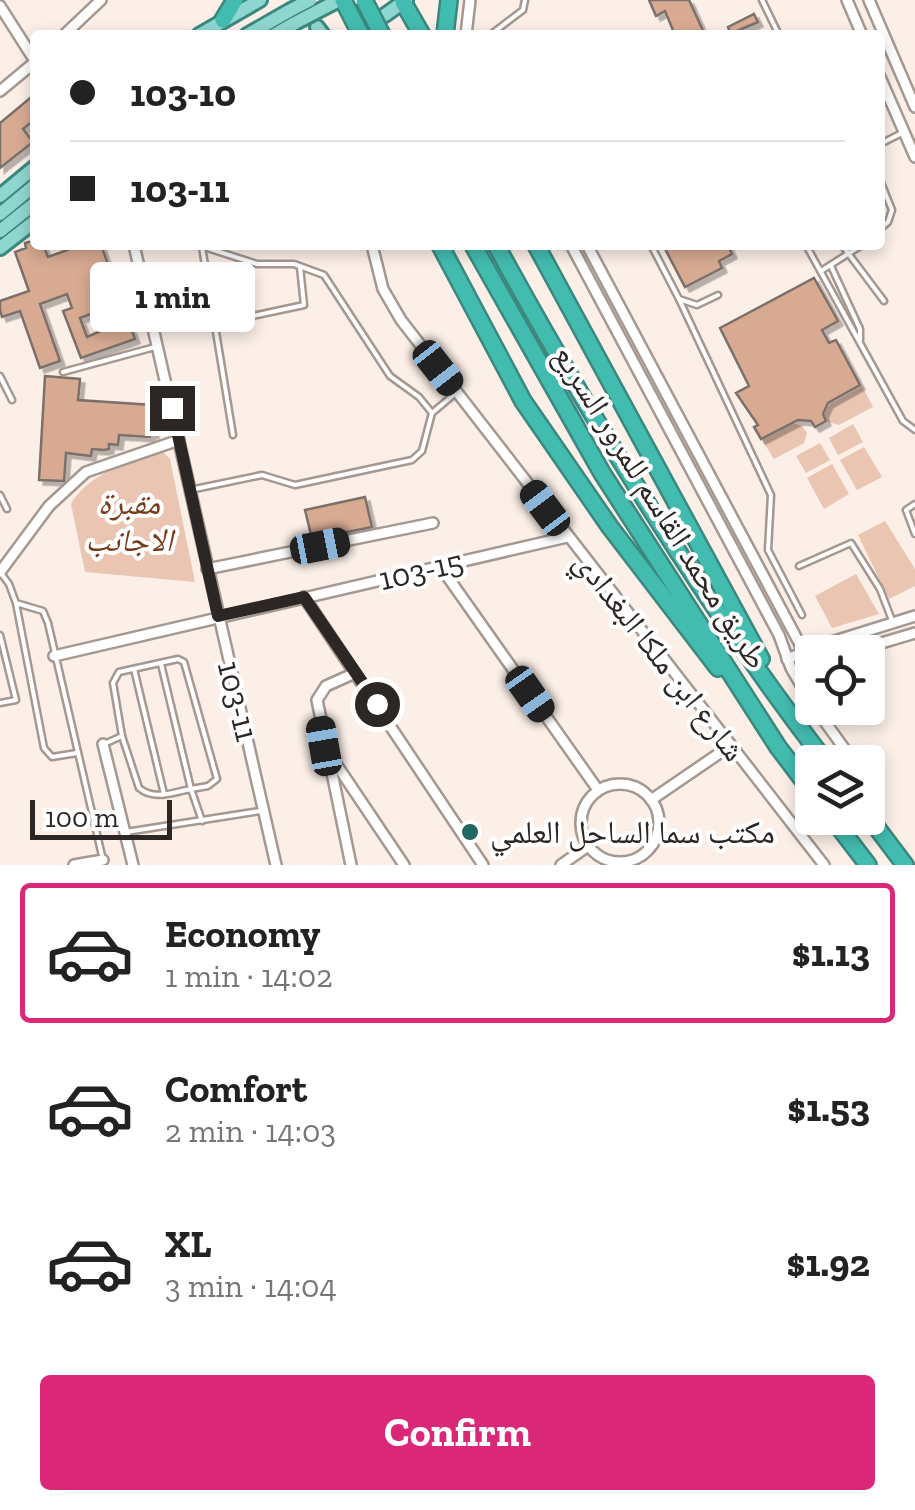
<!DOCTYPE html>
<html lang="en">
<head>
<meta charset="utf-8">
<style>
	body { margin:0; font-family:"Zilla Slab","Noto Naskh Arabic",serif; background:#f6f6f6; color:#222; height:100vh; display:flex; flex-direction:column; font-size:38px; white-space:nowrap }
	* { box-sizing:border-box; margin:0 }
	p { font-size:32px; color:#767676 }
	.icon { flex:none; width:55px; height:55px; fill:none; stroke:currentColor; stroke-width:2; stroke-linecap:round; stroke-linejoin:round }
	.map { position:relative; height:865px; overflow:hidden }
	.sheet { display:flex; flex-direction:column; background:#fff; flex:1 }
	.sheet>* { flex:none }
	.hud { position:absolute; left:30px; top:30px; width:855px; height:220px; border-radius:10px; box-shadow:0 5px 15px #0003; display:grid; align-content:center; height:220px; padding:0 40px; background:#fff }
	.tools { position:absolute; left:795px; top:635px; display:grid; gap:20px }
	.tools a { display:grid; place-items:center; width:90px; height:90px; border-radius:10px; background:#fff; box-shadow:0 5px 15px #0003; font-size:50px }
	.scale { position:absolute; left:30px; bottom:25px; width:142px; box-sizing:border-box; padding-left:10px; border:5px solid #2c2725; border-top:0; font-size:28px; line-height:35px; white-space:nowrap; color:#2c2725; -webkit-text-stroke:8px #fff; paint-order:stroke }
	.end { position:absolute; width:45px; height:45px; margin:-22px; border:12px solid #2c2725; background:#fff; box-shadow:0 0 0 5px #fff }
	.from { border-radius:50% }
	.bubble { position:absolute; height:70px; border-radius:10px; background:#fff; box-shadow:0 5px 15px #0003; font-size:32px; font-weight:700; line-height:70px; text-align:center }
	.car { position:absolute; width:30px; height:60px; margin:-30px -15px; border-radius:12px; box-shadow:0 0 8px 2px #0007; background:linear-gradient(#222 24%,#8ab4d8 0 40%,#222 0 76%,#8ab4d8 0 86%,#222 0) }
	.hud b { display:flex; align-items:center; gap:35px; height:95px; font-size:38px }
	.hud b+b { border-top:2px solid #e0e0e0 }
	.hud i { width:25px; height:25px; background:#222 }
	ul { padding:18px 0 0; list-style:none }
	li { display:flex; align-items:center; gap:30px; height:140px; margin:0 20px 15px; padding:0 20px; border:5px solid transparent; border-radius:10px }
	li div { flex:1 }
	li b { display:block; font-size:38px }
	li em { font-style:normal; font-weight:700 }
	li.active { border-color:#db2777 }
	li>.icon { width:90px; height:90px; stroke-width:1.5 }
	.button { display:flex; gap:20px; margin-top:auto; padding:20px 40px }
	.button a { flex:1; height:115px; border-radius:10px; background:#db2777; color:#fff; font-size:40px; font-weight:700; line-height:115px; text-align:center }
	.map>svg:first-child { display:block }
	.green { fill:#eac5b2 }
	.building { fill:#d8aa92; stroke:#7c706a; stroke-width:2.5; fill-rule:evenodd; filter:url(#shadow) }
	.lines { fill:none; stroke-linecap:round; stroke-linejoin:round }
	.service-casing { stroke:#a49891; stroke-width:9 }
	.minor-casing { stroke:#a49891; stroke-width:14 }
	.primary-casing { stroke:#3b887f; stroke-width:18 }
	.motorway-casing { stroke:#3b887f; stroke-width:20 }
	.service { stroke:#fff; stroke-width:4 }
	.minor { stroke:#fff; stroke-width:9 }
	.primary { stroke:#8ed7d0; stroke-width:12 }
	.motorway { stroke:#43bcb0; stroke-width:15 }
	.primary-bridge-casing { stroke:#3b887f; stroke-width:18; stroke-linecap:butt }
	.motorway-bridge-casing { stroke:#3b887f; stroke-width:20; stroke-linecap:butt }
	.primary-bridge { stroke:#8ed7d0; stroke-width:12 }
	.motorway-bridge { stroke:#43bcb0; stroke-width:15 }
	.route { stroke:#2c2725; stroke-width:12 }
	.poi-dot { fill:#1f6962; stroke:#fff; stroke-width:4 }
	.labels { text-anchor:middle; stroke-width:8; stroke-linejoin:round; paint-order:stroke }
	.park-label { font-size:32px; font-style:italic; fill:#763c19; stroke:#fff }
	.street-label { font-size:32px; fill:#2c2725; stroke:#fff }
	.poi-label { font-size:32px; fill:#2c2725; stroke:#fff; text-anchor:start }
</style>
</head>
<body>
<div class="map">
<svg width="915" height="865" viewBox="0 0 915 865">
	<defs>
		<filter id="shadow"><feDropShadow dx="4.5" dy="4.5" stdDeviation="0" flood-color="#0004"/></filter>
	</defs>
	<rect width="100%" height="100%" fill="#fcefe8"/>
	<g class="green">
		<path d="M862 386 873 407 839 425 828 422 824 414 830 404Z"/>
		<path d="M793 423 802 426 807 433 804 443 774 459 762 440Z"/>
		<path d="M853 424 863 442 838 455 829 438Z"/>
		<path d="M820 443 830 460 806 473 796 456Z"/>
		<path d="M864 447 882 477 857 490 840 460Z"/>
		<path d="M163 452 170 459 195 582 85 572 71 504C90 471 130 463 163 452Z"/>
		<path d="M832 464 849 494 824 509 807 478Z"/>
		<path d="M885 521 915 569V586L889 599 858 535Z"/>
		<path d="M856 574 879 614 832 628 815 596Z"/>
	</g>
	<g class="building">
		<path d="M649 0H689L705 35H675L665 11 656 16Z"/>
		<path d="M754 14 758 22 737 31 739 35H731L728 27Z"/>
		<path d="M35 94V113L31 116 34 120 23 129 33 142 0 168V123Z"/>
		<path d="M35 240V245H43L48 257 81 245H101L135 339 81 358 63 311 72 308 67 294 40 304 60 361 40 368 20 311 2 317 0 310V301L29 291 15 252 26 248 25 243ZM98 311 105 329 87 337 80 318Z"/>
		<path d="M663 245H728L732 254 719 261 722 268 685 287Z"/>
		<path d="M814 278 838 321 822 330 829 343 836 340 860 385 828 403 823 414 826 421 815 427 811 421 798 420 761 439 754 427 758 425 736 393 749 386 720 328Z"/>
		<path d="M45 376 80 379 78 400 153 405 154 434H150V437L119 435 118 445 109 444V449L104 450 92 449 91 456 66 453 64 481 39 480Z"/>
		<path d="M365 497 372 527 312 539 305 510Z"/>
	</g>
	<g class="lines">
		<defs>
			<g id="service">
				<path d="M762 0 779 35"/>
				<path d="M490 35 523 10 525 0"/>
				<path d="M880 144 904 132"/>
				<path d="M880 180 892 210 888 222 880 229"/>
				<path d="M198 245 257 264H294L324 275 390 376 419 397 432 413"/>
				<path d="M651 245 679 299 697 305 718 295"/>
				<path d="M806 245 903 421 915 430"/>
				<path d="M842 245 884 301"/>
				<path d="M202 247 233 435"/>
				<path d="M831 266 860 329V340"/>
				<path d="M821 271 862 245"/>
				<path d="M679 299 771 495 768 550 802 615"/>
				<path d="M215 324 304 305 300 267"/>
				<path d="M63 372 155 347"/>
				<path d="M0 376 12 400"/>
				<path d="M190 490 262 475 295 485 412 460 422 451 432 413 457 392"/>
				<path d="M0 495 7 509"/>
				<path d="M915 504 906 510 915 534"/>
				<path d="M799 566 851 543 880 589 893 623"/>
				<path d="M0 572 9 584 16 603 43 611 48 623 103 860"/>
				<path d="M16 603 44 748 52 757 77 753"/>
				<path d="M0 635 16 700 0 703"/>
				<path d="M161 664 191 789C173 792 155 801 139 788L122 736 113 683 119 672 178 659 184 662 217 779 208 786 191 789 202 821"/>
				<path d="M134 669 164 794"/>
				<path d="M104 744 122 736"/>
				<path d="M126 832 260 811"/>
			</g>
			<g id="minor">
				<path d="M847 0 862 35"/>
				<path d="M869 0 915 107"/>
				<path d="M0 6 35 61"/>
				<path d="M64 35 101 0"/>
				<path d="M466 35 470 0"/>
				<path d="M880 77 915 157"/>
				<path d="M0 91 35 62"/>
				<path d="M134 245 276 865"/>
				<path d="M372 245 383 289 401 320 824 865"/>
				<path d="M571 245 779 635 791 668 812 704"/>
				<path d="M587 245 812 667"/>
				<path d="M440 566 598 790"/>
				<path d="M207 569 433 523"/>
				<path d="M0 572 49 506 86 472 179 440"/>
				<path d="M304 597 483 865"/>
				<path d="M851 652 915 633"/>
				<path d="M54 656 567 537"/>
				<path d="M787 659 825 644 915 616"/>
				<path d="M815 708 854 762"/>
				<path d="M103 744 133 865"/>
				<path d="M328 752 404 865"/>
				<path d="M868 784 870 816"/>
				<circle cx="620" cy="823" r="39"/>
				<path d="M651 800 730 746"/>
				<path d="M74 865 103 860"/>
				<path d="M351 865 317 700 326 686 355 673"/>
				<path d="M561 865 588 846"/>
			</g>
			<g id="primary">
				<path d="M385 15 406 0"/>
				<path d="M317 27 323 35"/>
				<path d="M199 35 260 0"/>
				<path d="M247 35 289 11"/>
				<path d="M274 35 295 23"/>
				<path d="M0 196 35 167"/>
				<path d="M0 214 35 185"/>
				<path d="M0 231 35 203"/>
				<path d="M0 248 35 221"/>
			</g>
			<g id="motorway">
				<path d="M403 2 422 35"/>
				<path d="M223 20 235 0"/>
				<path d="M445 35 449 0"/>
				<path d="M440 245 523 401 610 527 718 668"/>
				<path d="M473 245 602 473 778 747 812 792"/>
				<path d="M496 245C594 424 702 601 826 762"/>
				<path d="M536 245 761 659"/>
				<path d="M868 816 905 865"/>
				<path d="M832 818 868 865"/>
			</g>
		</defs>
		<use href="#service" class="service-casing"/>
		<use href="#minor" class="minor-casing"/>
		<use href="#primary" class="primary-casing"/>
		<use href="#motorway" class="motorway-casing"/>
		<use href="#service" class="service"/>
		<use href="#minor" class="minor"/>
		<use href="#primary" class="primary"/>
		<use href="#motorway" class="motorway"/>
		<defs>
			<g id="primary-bridge">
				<path d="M289 11 310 0"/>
				<path d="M295 23 339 0"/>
			</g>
			<g id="motorway-bridge">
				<path d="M343 0 361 35"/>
				<path d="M364 0 382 35"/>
			</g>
		</defs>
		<use href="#primary-bridge" class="primary-bridge-casing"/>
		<use href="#motorway-bridge" class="motorway-bridge-casing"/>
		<use href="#primary-bridge" class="primary-bridge"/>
		<use href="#motorway-bridge" class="motorway-bridge"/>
	</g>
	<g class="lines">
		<path class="route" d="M172 408 218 616 304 597 377 704"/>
	</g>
	<circle class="poi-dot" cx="470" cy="832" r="10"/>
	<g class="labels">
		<g class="park-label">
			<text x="129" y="514">مقبرة<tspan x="129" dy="37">الاجانب</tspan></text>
		</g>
		<g class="street-label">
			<text transform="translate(661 507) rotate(58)" y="11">طريق محمد القاسم للمرور السريع</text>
			<text transform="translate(421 570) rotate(-13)" y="11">103-15</text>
			<text transform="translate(660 656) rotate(52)" y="11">شارع ابن ملكا البغدادي</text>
			<text transform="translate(238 701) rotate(76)" y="11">103-11</text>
		</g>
		<g class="poi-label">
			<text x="490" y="843">مكتب سما الساحل العلمي</text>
		</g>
	</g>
</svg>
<div class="tools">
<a><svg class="icon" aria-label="locate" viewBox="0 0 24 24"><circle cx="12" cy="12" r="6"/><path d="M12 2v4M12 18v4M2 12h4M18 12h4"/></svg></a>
<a><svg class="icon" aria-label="layers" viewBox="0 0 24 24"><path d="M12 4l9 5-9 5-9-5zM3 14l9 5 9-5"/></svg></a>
</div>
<div class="scale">100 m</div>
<i class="end from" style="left:377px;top:704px"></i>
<i class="end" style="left:172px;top:408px"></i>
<div class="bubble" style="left:90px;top:262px;width:165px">1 min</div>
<i class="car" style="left:438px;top:368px;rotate:142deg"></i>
<i class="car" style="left:545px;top:508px;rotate:323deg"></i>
<i class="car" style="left:320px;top:546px;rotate:79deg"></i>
<i class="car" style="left:530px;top:694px;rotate:145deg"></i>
<i class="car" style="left:324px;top:746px;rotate:350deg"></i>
<div class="hud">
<b><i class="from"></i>103-10</b>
<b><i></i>103-11</b>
</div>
</div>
<section class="sheet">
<ul>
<li class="active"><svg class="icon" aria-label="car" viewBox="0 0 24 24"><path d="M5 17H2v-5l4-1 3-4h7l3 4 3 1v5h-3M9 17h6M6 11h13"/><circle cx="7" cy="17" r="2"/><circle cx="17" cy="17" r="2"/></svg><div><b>Economy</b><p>1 min · 14:02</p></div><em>$1.13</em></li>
<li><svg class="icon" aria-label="car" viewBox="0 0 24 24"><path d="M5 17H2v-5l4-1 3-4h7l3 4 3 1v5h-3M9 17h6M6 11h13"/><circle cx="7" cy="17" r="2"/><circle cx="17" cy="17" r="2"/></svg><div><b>Comfort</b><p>2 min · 14:03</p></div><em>$1.53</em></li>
<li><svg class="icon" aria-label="car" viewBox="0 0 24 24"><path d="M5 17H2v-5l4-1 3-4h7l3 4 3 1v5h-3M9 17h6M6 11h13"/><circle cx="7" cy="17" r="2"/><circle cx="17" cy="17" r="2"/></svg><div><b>XL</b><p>3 min · 14:04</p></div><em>$1.92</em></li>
</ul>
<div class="button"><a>Confirm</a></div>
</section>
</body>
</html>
